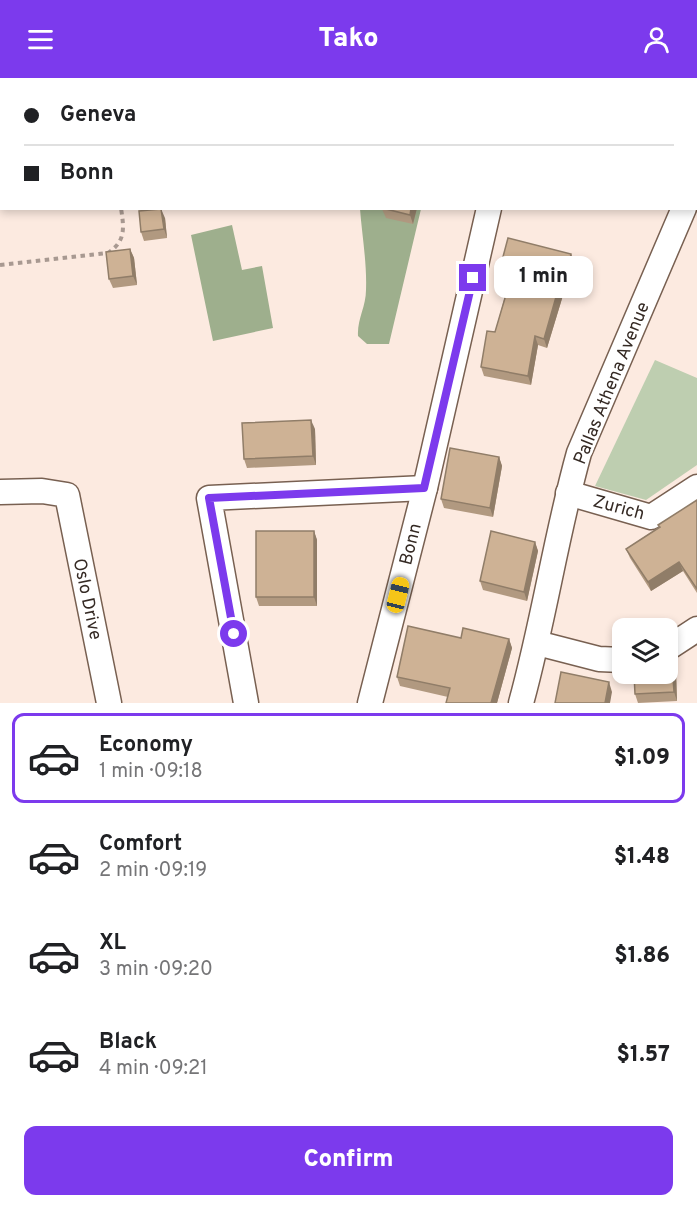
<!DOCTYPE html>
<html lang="en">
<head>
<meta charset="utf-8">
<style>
	body { margin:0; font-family:Overpass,sans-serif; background:#f2f2f2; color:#202124; height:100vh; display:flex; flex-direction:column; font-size:22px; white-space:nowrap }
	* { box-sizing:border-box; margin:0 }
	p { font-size:20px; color:#757577 }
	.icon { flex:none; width:33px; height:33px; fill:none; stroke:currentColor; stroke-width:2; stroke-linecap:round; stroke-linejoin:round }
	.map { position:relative; height:625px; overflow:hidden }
	.sheet { display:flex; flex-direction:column; background:#fff; flex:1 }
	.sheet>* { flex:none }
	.banner { position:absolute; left:0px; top:0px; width:698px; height:132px; box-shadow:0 3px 9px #0003; display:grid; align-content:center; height:132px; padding:0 24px; background:#fff }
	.buttons { position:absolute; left:612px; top:540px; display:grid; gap:12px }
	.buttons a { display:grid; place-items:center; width:66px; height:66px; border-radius:12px; background:#fff; box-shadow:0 3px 9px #0003; font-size:30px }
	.end { position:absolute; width:27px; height:27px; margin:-14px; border:8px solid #7c3aed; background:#fff; box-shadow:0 0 0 3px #fff }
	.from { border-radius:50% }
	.bubble { position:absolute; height:42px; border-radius:12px; background:#fff; box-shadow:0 3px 9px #0003; font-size:20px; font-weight:800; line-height:42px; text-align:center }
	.car { position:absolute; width:18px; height:36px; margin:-18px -9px; border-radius:8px; box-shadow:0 0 4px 2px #0007; background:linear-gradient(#f5c518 24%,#345 0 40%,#f5c518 0 76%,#345 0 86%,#f5c518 0) }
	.banner b { display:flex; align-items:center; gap:21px; height:57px; font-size:22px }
	.banner b+b { border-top:2px solid #e0e0e0 }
	.banner i { width:15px; height:15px; background:#202124 }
	ul { padding:10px 0 0; list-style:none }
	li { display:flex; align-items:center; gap:18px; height:90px; margin:0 12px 9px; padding:0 12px; border:3px solid transparent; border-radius:12px }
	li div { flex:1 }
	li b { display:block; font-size:22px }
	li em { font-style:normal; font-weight:800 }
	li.selected { border-color:#7c3aed }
	li>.icon { width:54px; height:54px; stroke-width:1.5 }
	.primary-button { display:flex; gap:12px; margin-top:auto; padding:12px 24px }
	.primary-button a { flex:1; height:69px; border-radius:12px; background:#7c3aed; color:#fff; font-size:24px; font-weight:800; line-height:69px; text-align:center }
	header { display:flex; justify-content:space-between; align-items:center; height:78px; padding:0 24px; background:#7c3aed; color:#fff; font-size:27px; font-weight:800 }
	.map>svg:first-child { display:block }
	.green { fill:#beceb0 }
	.forest { fill:#9eaf8d }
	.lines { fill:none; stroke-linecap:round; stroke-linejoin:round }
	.stream { stroke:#b6c6e8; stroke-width:7 }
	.minor-casing { stroke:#786051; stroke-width:27 }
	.path { stroke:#a89991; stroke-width:4; stroke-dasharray:4.5 4.5; stroke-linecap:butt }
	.minor { stroke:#fff; stroke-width:24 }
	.wall { fill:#b19980 }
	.shaded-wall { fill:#907d68 }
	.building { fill:#ceb295; stroke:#907d68; stroke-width:1.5 }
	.route { stroke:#7c3aed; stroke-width:8 }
	.labels { text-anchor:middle; stroke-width:5; stroke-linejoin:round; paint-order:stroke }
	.street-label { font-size:18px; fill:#352a24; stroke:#fff }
</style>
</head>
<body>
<header><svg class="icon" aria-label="menu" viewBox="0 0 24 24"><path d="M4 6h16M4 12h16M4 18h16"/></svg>Tako<svg class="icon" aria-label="person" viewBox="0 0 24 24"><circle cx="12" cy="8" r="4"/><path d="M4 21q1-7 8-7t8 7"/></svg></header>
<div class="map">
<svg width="697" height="625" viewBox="0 0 697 625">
	<rect width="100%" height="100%" fill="#fceae0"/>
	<path class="green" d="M655 282 697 300V387L646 422 595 408Z"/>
	<g class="forest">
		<path d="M360 131H421L389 266H367L358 258C357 241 366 229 366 212 367 185 362 157 360 131Z"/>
		<path d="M232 147 242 192 262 188 273 250 213 263 191 157Z"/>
	</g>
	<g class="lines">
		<path class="stream" d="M0 82H2"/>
		<defs>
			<g id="minor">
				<path d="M597 0V2"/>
				<path d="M696 102 697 100"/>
				<path d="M0 414 42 413 67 417 109 625"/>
				<path d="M568 415 651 439 697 409"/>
				<path d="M537 565 599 581 622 582"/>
				<path d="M668 570 697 551"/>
				<path d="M246 625 209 420 425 410"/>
				<path d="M370 625 425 410 489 130"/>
				<path d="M521 625C544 542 556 457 579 375L684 130"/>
			</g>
		</defs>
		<use href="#minor" class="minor-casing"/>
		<g class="path">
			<path d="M220 0 221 2"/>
			<path d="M0 187 108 175C126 163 124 150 121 130"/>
		</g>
		<use href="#minor" class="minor"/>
	</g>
	<g class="wall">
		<path d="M417 130 413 146 386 140 382 131Z"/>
		<path d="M165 140 167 160 144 163 141 154Z"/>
		<path d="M130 171 134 180 137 207 113 210 109 201Z"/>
		<path d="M571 176 575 186 568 215 564 214 547 270 538 267 531 307 484 298 481 289 495 254 510 200 504 199 500 190Z"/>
		<path d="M315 351 316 387 247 390 244 381Z"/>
		<path d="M499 379 502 388 493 439 444 430 441 421Z"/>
		<path d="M697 422V515L683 493 651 513 630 480 626 471 659 449 658 447Z"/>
		<path d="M314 453 317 462V528H259L256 519Z"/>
		<path d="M535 464 538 473 527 523 483 512 480 503Z"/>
		<path d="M461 560 509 561 512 570 497 625H446L448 619 400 608 397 599Z"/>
		<path d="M672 585 676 594 677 623 638 625 635 616Z"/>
	</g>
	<g class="shaded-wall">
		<path d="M411 130H417L413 146 410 137Z"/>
		<path d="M161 131 165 140 167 160 164 151Z"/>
		<path d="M130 171 134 180 137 207 133 198Z"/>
		<path d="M571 176 575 186 568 215 564 206Z"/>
		<path d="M560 205 564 214 547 270 544 261Z"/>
		<path d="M535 258 538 267 531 307 528 298Z"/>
		<path d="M311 342 315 351 316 387 313 378Z"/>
		<path d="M499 379 502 388 493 439 490 430Z"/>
		<path d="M314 453 317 462V528L314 519Z"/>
		<path d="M535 464 538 473 527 523 524 514Z"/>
		<path d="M679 484 683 493 651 513 648 504Z"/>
		<path d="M509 561 512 570 497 625H491Z"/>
		<path d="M672 585 676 594 677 623 674 614Z"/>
		<path d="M609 604 612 614 610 625H605Z"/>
	</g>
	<g class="building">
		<path d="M382 130H411L410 137Z"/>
		<path d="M161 131 164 151 141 154 139 133Z"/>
		<path d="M508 160 571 176 564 206 560 205 544 261 535 258 528 298 481 289 487 253 495 254 513 193 500 190Z"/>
		<path d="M130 171 133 198 109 201 106 174Z"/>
		<path d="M311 342 313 378 244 381 242 345Z"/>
		<path d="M450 370 499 379 490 430 441 421Z"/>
		<path d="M697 422V511L679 484 648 504 626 471 660 449 658 447Z"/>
		<rect x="256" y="453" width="58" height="66"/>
		<path d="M491 453 535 464 524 514 480 503Z"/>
		<path d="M408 548 461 560 463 550 509 561 491 625H446L450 610 397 599Z"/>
		<path d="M668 585H672L674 614 635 616 634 596H668Z"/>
		<path d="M561 594 609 604 605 625H555Z"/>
	</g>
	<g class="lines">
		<path class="route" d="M234 556 209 420 424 410 473 200"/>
	</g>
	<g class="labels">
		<g class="street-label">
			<text transform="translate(611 305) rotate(-68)" y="6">Pallas Athena Avenue</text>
			<text transform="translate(619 429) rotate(15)" y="6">Zurich</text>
			<text transform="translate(410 466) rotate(-76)" y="6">Bonn</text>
			<text transform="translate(88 521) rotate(78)" y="6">Oslo Drive</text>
		</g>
	</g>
</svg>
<div class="buttons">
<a><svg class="icon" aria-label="layers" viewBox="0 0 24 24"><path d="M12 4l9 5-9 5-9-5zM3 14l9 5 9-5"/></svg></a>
</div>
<i class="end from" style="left:234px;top:556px"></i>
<i class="end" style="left:473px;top:200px"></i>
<div class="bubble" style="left:494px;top:178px;width:99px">1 min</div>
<i class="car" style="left:398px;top:517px;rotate:14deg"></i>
<div class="banner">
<b><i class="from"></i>Geneva</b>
<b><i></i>Bonn</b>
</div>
</div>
<section class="sheet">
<ul>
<li class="selected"><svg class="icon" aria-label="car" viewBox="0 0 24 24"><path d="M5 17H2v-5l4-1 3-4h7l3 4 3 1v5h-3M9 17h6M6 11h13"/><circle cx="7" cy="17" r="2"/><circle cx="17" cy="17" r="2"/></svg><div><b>Economy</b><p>1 min · 09:18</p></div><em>$1.09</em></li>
<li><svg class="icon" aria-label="car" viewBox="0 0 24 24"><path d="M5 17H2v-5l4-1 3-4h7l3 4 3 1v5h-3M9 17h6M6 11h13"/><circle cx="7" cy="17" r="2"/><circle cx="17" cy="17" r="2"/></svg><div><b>Comfort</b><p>2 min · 09:19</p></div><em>$1.48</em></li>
<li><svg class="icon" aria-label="car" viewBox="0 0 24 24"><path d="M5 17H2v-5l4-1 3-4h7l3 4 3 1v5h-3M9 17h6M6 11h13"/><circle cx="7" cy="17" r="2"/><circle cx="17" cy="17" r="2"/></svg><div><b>XL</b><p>3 min · 09:20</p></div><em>$1.86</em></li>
<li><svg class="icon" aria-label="car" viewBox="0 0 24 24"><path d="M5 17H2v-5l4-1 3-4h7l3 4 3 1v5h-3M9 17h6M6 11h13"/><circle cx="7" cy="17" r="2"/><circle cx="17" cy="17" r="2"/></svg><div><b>Black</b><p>4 min · 09:21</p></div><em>$1.57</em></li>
</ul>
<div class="primary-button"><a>Confirm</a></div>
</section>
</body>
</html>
